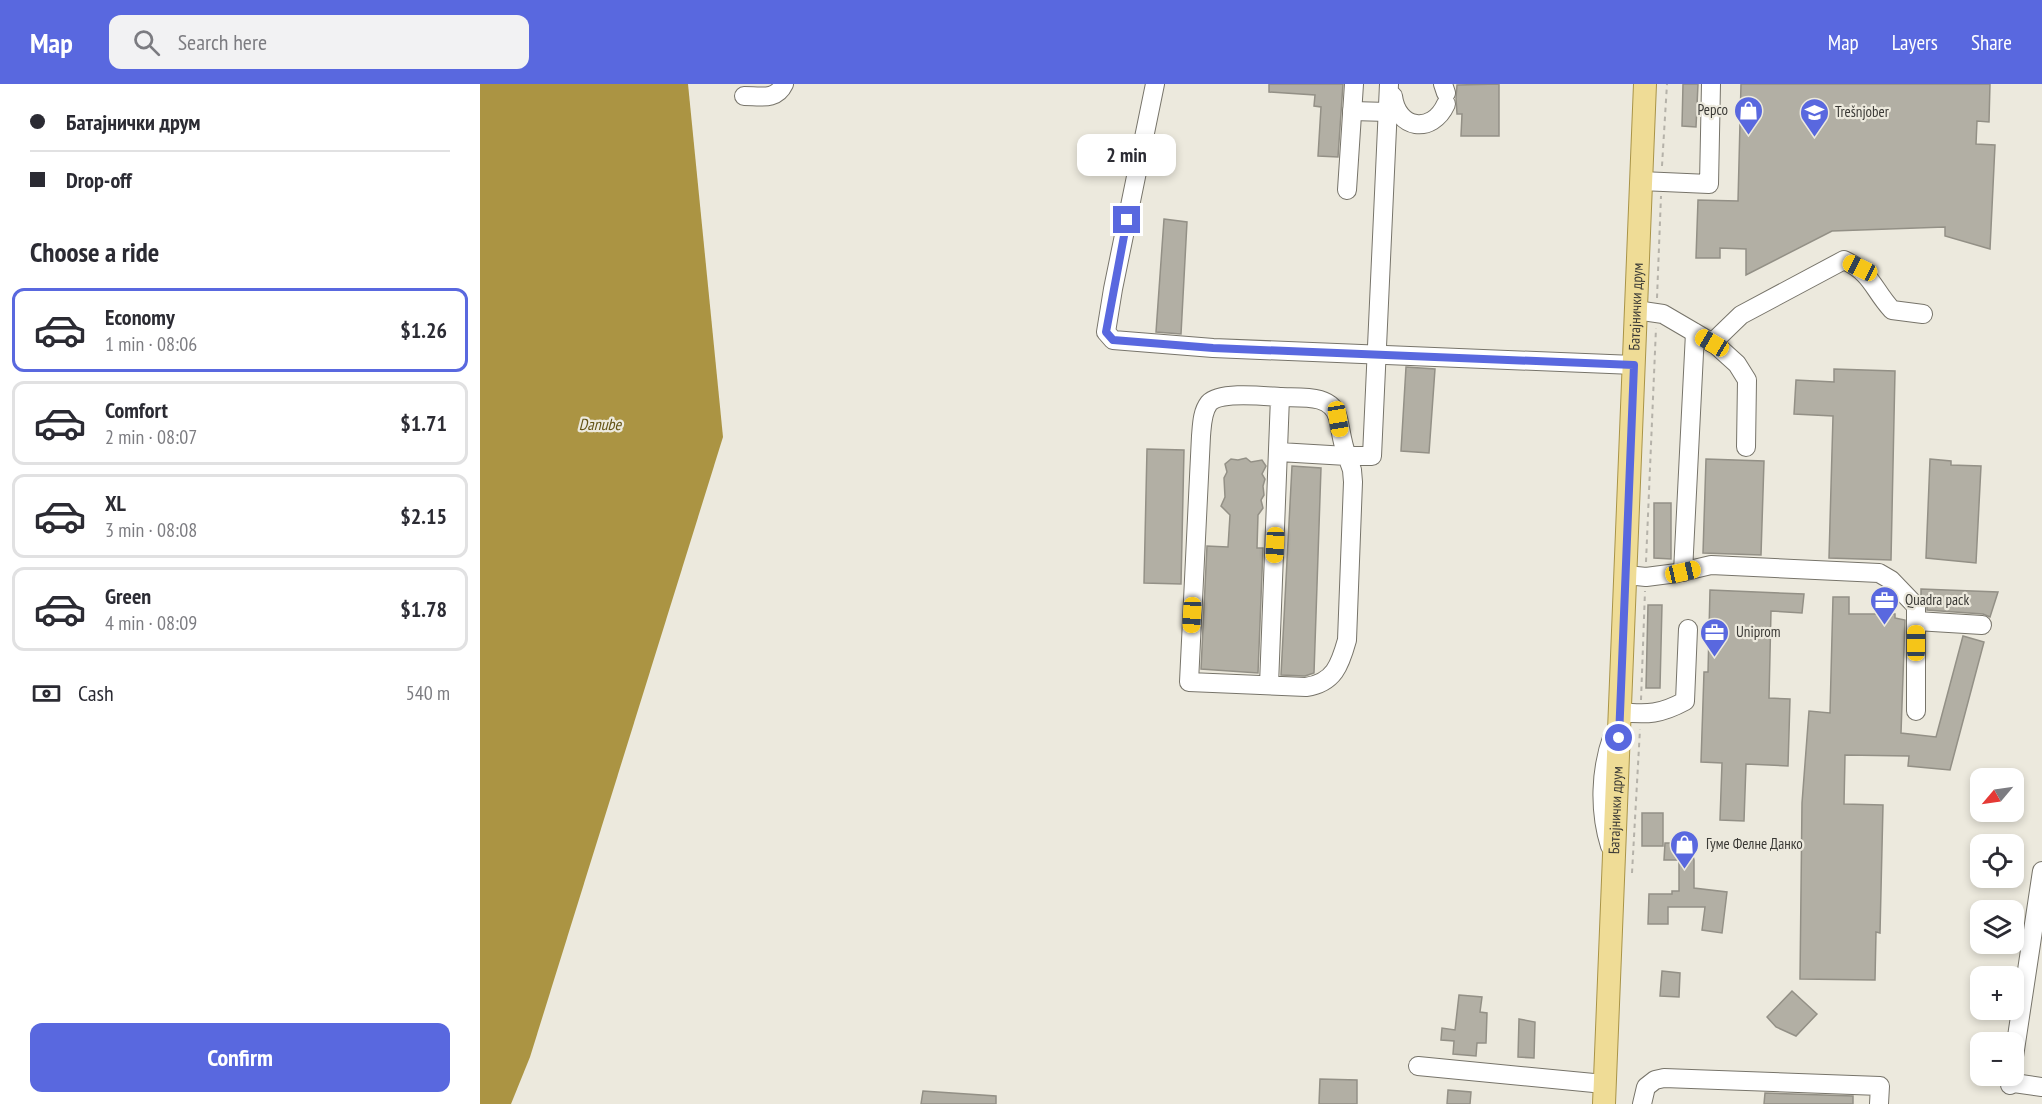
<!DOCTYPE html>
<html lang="en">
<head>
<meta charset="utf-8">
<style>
	body { margin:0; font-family:"PT Sans Narrow",sans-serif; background:#f2f2f3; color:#2b2b33; height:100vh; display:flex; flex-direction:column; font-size:22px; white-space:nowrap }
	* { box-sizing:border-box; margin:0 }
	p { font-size:20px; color:#7c7c81 }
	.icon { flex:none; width:33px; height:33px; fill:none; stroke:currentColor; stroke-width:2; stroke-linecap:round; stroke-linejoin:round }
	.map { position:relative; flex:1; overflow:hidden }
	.sheet { display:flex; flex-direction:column; background:#fff; width:480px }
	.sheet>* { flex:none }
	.guide { display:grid; align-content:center; height:132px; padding:0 30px; background:#fff }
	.needle { width:39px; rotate:241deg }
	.fabs { position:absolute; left:1490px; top:684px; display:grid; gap:12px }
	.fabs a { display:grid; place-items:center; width:54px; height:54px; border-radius:12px; background:#fff; box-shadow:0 3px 9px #0003; font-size:30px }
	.end { position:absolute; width:27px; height:27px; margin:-14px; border:8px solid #5968df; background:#fff; box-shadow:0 0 0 3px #fff }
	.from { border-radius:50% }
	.bubble { position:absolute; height:42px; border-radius:12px; background:#fff; box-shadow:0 3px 9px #0003; font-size:20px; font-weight:800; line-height:42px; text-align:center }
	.car { position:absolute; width:18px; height:36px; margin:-18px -9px; border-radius:8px; box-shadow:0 0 4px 2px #0007; background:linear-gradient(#f5c518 24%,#345 0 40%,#f5c518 0 76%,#345 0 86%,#f5c518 0) }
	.guide b { display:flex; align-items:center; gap:21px; height:57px; font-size:22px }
	.guide b+b { border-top:2px solid #e1e1e2 }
	.guide i { width:15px; height:15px; background:#2b2b33 }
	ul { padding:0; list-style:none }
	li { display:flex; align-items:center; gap:18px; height:84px; margin:0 12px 9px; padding:0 18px; border:3px solid #e1e1e2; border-radius:12px }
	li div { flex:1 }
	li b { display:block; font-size:22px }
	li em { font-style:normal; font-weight:800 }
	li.selected { border-color:#5968df }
	li>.icon { width:54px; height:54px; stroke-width:1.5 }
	h2 { padding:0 30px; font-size:27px; line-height:72px }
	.pay { display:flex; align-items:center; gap:15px; height:66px; padding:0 30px; font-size:22px }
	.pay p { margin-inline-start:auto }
	.button { display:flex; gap:12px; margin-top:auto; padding:12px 30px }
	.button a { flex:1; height:69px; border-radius:12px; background:#5968df; color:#fff; font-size:24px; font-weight:800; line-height:69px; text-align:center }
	header { display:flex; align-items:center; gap:36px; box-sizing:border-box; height:84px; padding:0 30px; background:#5968df; color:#fff }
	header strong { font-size:28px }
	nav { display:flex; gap:33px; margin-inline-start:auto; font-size:21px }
	.search { width:420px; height:54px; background:#f2f2f3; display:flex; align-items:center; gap:15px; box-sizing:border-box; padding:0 21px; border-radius:12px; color:#7c7c81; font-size:22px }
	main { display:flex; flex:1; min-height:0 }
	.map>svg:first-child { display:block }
	.water { fill:#ab9443 }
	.building { fill:#b2afa4; stroke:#939086; stroke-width:1.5 }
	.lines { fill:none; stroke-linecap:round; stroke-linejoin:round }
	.minor-casing { stroke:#77746a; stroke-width:20 }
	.major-casing { stroke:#a99447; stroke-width:24 }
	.path { stroke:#b5b2a9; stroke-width:2; stroke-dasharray:4.5 4.5; stroke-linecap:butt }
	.minor { stroke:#fff; stroke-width:18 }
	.major { stroke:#efdc96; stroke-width:22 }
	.route { stroke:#5968df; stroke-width:8 }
	.labels { text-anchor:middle; stroke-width:4.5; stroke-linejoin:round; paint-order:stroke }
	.poi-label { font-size:15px; fill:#3b3a36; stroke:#ece9dd; text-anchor:start }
	.street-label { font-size:15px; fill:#3b3a36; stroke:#ece9dd }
	.water-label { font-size:16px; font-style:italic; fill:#635315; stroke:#ece9dd }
</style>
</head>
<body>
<header>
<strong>Map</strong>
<div class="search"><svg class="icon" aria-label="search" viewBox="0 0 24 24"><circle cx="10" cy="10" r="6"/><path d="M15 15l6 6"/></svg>Search here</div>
<nav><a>Map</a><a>Layers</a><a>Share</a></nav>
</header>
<main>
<section class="sheet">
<div class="guide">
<b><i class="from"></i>Батајнички друм</b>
<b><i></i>Drop-off</b>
</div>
<h2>Choose a ride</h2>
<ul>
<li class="selected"><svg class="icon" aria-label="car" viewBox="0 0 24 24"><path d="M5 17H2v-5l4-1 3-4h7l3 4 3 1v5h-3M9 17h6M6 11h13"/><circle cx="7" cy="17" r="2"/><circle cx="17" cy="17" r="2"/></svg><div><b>Economy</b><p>1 min · 08:06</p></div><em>$1.26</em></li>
<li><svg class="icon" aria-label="car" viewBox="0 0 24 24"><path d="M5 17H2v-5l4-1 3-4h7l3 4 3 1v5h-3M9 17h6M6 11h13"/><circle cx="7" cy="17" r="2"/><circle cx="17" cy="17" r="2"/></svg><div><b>Comfort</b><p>2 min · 08:07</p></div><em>$1.71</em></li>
<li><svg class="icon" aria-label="car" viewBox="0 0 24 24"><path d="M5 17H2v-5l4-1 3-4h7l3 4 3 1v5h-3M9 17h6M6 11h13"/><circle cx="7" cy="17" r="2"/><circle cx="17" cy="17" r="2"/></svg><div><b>XL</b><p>3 min · 08:08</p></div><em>$2.15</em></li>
<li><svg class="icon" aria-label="car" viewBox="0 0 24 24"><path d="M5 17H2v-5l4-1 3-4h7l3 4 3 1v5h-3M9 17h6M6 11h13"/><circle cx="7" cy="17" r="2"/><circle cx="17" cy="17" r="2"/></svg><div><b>Green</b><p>4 min · 08:09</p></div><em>$1.78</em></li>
</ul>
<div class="pay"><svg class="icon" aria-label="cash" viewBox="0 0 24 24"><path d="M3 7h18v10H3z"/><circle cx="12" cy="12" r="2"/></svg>Cash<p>540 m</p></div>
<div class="button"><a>Confirm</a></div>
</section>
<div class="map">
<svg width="1562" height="1020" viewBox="0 0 1562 1020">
	<rect width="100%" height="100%" fill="#ece9dd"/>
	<path class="water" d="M0 0H208L243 353 50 973 31 1020H0Z"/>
	<g class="building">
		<path d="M789 0H863L858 73 838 72 841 23 834 22 835 11 789 8Z"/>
		<path d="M1019 0V52H981L982 30H977L976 14 977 1Z"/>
		<path d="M1203 0H1218L1216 43 1202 42Z"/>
		<path d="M1261 0H1510L1509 38 1497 37 1496 60 1515 61 1510 165 1465 152V143L1352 147 1266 191V165L1240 164V174H1216L1218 116 1258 117Z"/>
		<path d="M684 135 707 138 701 250 676 248Z"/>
		<path d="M926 283 955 285 949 369 921 367Z"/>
		<path d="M1354 285 1415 287 1411 476 1349 474 1353 332 1314 330 1316 296 1354 298Z"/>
		<path d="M667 365 704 366 701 500 664 499Z"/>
		<path d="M766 374 771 378 782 376 786 382 782 390 785 395 783 402 784 411 781 416 783 424 778 431 777 464H783L778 589 721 585 727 462 748 463 750 431 741 422 745 413 744 394 747 388 745 380 751 375 758 376Z"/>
		<path d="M1226 375 1284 377 1281 471 1223 469Z"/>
		<path d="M1450 375 1471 377V381L1501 382 1496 479 1446 474Z"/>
		<path d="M812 382 841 384 834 589 825 592 801 591Z"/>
		<path d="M1174 419H1191V475L1174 474Z"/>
		<path d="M1441 505 1518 508 1510 533 1503 530 1447 526V521L1441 511Z"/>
		<path d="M1230 506 1324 510 1322 529 1291 527 1289 614 1310 615 1308 682 1266 680 1264 737 1240 736 1242 679 1221 678 1224 588H1228Z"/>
		<path d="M1353 513H1369V530H1415V534L1425 536 1421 649 1456 653 1483 552 1504 558 1470 686 1428 682 1429 672 1365 671 1364 720 1403 721 1400 849 1396 848 1395 896 1320 895 1322 719 1329 627 1350 629Z"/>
		<path d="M1168 521H1182L1180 604H1166Z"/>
		<rect x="1162" y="729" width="21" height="33"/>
		<path d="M1185 759H1210L1214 776V804L1247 808 1242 849 1222 846 1225 823H1188V840H1168L1169 810H1192V807H1199V776H1184Z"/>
		<path d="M1182 887 1200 889 1199 913 1180 912Z"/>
		<path d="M1312 907 1337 930 1316 952 1296 943 1287 933Z"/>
		<path d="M979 911 1002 913 1000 928 1007 929 1006 959H997L996 972 973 970 974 957 961 956 962 944 975 946Z"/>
		<path d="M1039 935 1055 938 1054 974 1038 973Z"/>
		<path d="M840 995 877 996V1020H839Z"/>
		<path d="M968 1006 991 1008 990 1020H967Z"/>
		<path d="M443 1007 516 1012V1020H441Z"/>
		<path d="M1285 1009 1373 1012V1020H1284Z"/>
	</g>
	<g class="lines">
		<defs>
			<g id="minor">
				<path d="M675 0 633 205 626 248 633 256 733 264 1154 281"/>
				<path d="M963 0 966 9"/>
				<path d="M264 12C280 12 296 17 304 0"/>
				<path d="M913 12C917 45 952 51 966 20"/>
				<path d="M872 27 908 28 916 25"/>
				<path d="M1161 97 1229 100 1231 0"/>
				<path d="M867 106 874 0"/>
				<path d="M1156 226 1183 230 1236 261 1257 280 1267 296 1266 363"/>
				<path d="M1232 259 1261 231 1364 176C1393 190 1392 204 1412 226L1443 230"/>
				<path d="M800 313C820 314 852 309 858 334 861 347 862 359 867 372H892L909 0"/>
				<path d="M1203 488 1215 249"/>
				<path d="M1147 491 1166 493 1197 489 1231 481 1399 489 1411 496 1436 522V627"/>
				<path d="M1436 537 1502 541"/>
				<path d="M789 601 800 313C784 312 740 307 729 319 722 328 722 341 721 352L709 598 826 603C854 599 860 581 867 556L873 398 872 386 867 372 799 368"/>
				<path d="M1140 628C1168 631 1181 630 1205 617L1208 545"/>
				<path d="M1130 762C1119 727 1120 686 1133 651"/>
				<path d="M1533 979 1562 787"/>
				<path d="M938 982 1124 1000"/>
				<path d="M1531 992 1530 1001 1534 999 1562 1003"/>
				<path d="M1162 1020 1166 1003 1175 996 1184 994 1400 1002 1399 1020"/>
			</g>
			<g id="major">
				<path id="s1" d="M1124 1020 1165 0"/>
			</g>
		</defs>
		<use href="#minor" class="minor-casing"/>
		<use href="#major" class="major-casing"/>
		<g class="path">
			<path d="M1182 82 1187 0"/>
			<path d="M1177 214 1181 112"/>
			<path d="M1166 478 1176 244"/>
			<path d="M1161 616 1165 507"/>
			<path d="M1152 789 1160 645"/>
		</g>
		<use href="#minor" class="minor"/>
		<use href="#major" class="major"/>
	</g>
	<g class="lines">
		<path class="route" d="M647 136 626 248 633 256 733 264 1154 281 1139 654"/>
	</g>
	<defs>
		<symbol id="shop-pin" viewBox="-11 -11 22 30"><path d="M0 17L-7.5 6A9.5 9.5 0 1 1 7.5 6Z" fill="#5968df" stroke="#ece9dd"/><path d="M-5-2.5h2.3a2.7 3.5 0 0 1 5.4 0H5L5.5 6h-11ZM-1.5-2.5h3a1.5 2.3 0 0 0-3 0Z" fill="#fff"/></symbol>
		<symbol id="school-pin" viewBox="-11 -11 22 30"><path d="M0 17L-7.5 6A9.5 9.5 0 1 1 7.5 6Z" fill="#5968df" stroke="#ece9dd"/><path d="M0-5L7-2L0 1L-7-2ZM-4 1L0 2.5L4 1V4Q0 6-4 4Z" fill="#fff"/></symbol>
		<symbol id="office-pin" viewBox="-11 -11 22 30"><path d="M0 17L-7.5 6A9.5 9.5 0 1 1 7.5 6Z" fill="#5968df" stroke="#ece9dd"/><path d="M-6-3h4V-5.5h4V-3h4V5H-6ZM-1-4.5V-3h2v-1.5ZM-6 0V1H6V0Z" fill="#fff"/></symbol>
	</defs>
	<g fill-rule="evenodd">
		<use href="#shop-pin" x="1252" y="10" width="33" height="45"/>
		<use href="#school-pin" x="1318" y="12" width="33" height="45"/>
		<use href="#office-pin" x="1388" y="500" width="33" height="45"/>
		<use href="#office-pin" x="1218" y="532" width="33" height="45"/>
		<use href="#shop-pin" x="1188" y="744" width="33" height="45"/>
	</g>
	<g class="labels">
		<g class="poi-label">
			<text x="1248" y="31" text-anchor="end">Pepco</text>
			<text x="1355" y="33">Trešnjober</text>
			<text x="1425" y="521">Quadra pack</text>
			<text x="1256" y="553">Uniprom</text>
			<text x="1226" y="765">Гуме Фелне Данко</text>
		</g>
		<g class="street-label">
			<text dy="5" stroke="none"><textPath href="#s1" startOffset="798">Батајнички друм</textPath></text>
			<text dy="5" stroke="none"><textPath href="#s1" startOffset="294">Батајнички друм</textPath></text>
		</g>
		<g class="water-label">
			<text x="120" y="346">Danube</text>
		</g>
	</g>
</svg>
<div class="fabs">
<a><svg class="needle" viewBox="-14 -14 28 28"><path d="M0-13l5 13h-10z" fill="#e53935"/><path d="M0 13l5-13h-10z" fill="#7c7c81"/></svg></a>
<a><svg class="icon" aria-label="locate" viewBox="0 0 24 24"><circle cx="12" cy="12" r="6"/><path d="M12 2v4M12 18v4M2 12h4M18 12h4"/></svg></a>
<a><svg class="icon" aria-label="layers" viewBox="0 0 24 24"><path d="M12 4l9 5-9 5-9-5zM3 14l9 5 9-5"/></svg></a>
<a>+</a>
<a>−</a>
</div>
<i class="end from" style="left:1139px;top:654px"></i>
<i class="end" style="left:647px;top:136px"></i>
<div class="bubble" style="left:597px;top:50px;width:99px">2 min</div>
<i class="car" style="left:1380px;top:184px;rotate:296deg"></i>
<i class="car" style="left:1232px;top:259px;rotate:300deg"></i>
<i class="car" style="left:858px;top:335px;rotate:171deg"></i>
<i class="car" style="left:795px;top:461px;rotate:183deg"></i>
<i class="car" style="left:1203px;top:488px;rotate:77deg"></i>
<i class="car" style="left:712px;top:531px;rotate:183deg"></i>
<i class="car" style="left:1436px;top:559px;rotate:0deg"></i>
</div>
</main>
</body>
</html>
